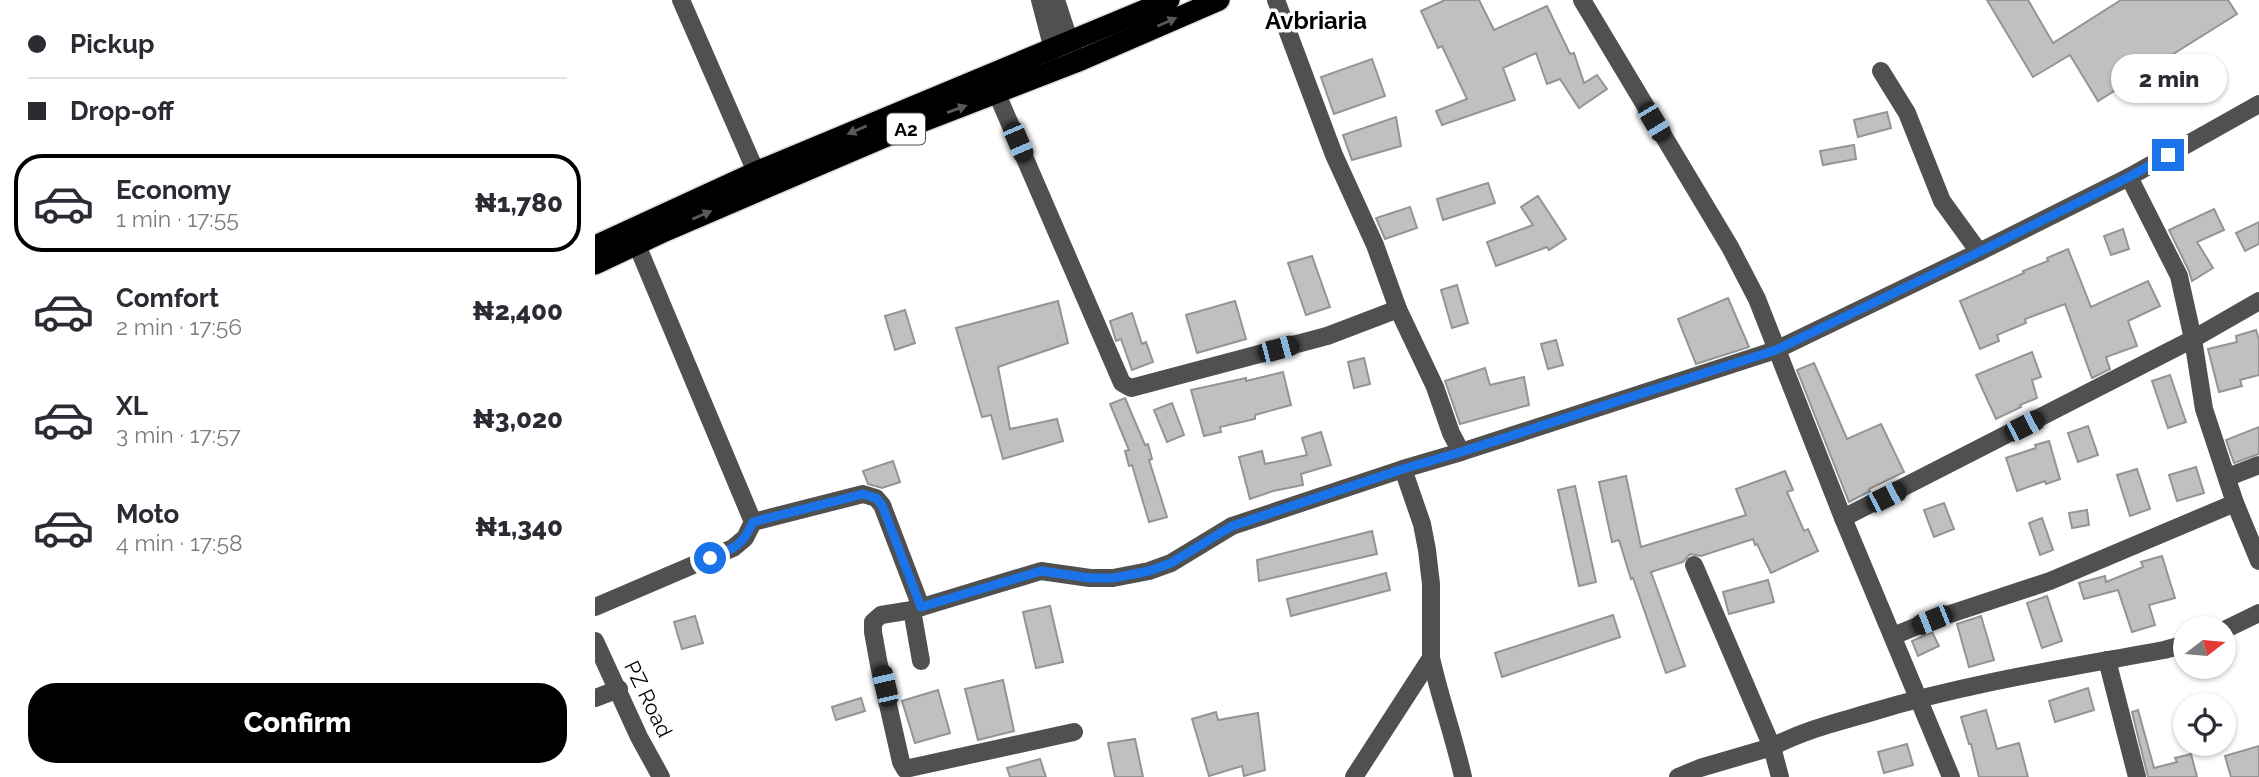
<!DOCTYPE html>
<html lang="en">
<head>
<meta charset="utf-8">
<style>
	body { margin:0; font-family:Raleway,sans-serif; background:#f2f2f3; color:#2b2b33; height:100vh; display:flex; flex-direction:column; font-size:26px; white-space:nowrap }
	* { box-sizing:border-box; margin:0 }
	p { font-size:23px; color:#7c7c81 }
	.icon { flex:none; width:38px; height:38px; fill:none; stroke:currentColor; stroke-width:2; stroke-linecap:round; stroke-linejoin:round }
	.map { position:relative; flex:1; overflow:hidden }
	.side { display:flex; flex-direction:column; background:#fff; width:595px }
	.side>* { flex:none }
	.banner { display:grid; align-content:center; height:154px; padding:0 28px; background:#fff }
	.needle { width:46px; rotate:74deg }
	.buttons { position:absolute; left:1578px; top:616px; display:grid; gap:14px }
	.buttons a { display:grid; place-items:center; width:63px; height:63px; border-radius:50%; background:#fff; box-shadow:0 2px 5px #0004; font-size:35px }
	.end { position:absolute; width:32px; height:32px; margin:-16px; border:9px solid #1a73e8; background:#fff; box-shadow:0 0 0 4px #fff }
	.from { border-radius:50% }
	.bubble { position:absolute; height:49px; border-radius:24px; background:#fff; box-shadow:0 2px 5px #0004; font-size:23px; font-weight:800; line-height:49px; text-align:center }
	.car { position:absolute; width:21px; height:42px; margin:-21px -10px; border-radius:9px; box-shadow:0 0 5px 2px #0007; background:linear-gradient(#222 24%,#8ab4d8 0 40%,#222 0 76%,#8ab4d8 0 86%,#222 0) }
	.banner b { display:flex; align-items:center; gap:24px; height:66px; font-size:26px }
	.banner b+b { border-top:2px solid #e1e1e2 }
	.banner i { width:18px; height:18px; background:#2b2b33 }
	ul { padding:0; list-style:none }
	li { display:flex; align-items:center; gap:21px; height:98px; margin:0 14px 10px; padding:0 14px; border:4px solid transparent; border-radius:28px }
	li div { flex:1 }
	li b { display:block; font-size:26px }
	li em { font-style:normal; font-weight:800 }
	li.current { border-color:#000 }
	li>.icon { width:63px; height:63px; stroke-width:1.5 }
	.cta { display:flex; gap:14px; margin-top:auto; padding:14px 28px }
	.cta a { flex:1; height:80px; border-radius:28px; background:#000; color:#fff; font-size:28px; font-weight:800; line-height:80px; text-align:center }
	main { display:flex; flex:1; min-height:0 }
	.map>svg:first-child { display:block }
	.building { fill:#c0c0c0; stroke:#949494; stroke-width:2 }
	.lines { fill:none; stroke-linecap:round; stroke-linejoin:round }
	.highway-casing { stroke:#dbdbdb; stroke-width:24 }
	.minor { stroke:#505050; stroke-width:18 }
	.highway { stroke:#000; stroke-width:21 }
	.oneway { fill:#595959 }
	.route { stroke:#1a73e8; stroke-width:9 }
	.labels { text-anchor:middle; stroke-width:7; stroke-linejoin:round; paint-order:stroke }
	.shield { fill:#fff; stroke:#4c4c4c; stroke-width:2 }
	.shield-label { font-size:19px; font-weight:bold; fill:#000 }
	.street-label { font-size:21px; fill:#000; stroke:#fff }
	.quarter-label { font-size:24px; font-weight:bold; fill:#000; stroke:#fff }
</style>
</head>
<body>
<main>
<section class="side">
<div class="banner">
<b><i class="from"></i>Pickup</b>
<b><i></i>Drop-off</b>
</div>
<ul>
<li class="current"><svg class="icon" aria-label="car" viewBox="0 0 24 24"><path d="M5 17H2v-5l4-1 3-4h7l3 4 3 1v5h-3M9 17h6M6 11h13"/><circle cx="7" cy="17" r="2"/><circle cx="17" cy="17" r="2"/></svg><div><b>Economy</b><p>1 min · 17:55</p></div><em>₦1,780</em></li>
<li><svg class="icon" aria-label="car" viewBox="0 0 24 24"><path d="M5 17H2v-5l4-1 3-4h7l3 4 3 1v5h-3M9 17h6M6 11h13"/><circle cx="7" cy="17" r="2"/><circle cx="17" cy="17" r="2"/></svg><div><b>Comfort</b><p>2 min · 17:56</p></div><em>₦2,400</em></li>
<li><svg class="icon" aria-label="car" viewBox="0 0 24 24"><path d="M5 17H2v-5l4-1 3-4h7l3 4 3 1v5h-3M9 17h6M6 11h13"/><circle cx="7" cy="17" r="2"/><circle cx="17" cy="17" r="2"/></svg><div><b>XL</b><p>3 min · 17:57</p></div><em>₦3,020</em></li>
<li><svg class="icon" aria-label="car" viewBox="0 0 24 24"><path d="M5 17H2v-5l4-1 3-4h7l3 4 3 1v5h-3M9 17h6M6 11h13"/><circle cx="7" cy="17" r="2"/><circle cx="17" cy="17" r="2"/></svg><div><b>Moto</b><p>4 min · 17:58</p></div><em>₦1,340</em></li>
</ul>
<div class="cta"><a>Confirm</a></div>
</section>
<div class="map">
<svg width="1664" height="777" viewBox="0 0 1664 777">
	<rect width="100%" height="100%" fill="#fff"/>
	<g class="building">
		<path d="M850 0H884L899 30 952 6 975 54 979 53 989 83 1002 75 1012 89 984 108 965 79 952 84 941 53 908 68 920 100 847 125 841 111 872 99 847 46 843 48 826 11Z"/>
		<path d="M1392 0H1433L1458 43 1526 0H1633L1642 14 1503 101 1475 55 1438 77Z"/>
		<path d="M777 59 790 96 739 114 726 77Z"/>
		<path d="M1292 112 1296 128 1263 137 1259 120Z"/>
		<path d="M801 117 806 146 757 160 748 135Z"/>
		<path d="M1259 145 1261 159 1228 165 1225 151Z"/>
		<path d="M893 183 900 203 848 220 842 199Z"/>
		<path d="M943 196 971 239 954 250 952 247 901 266 892 242 938 225 926 207Z"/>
		<path d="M815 207 822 228 790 239 781 218Z"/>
		<path d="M1619 209 1629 230 1602 242 1618 268 1597 281 1594 271 1574 230Z"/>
		<path d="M1664 222V244L1650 251 1641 233Z"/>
		<path d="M1528 229 1534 249 1516 255 1509 236Z"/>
		<path d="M1473 249 1496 307 1553 281 1565 306 1533 321 1542 346 1511 357 1515 369 1497 378 1470 304 1430 319 1431 323 1402 335 1404 341 1385 349 1365 301 1429 273 1428 271 1453 261 1452 258Z"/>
		<path d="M717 256 735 307 711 315 693 263Z"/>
		<path d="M862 285 873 323 857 328 846 290Z"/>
		<path d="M1133 298 1154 347 1101 364 1083 319Z"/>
		<path d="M463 301 473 343 403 367 415 429 462 419 468 441 408 459 396 415 387 417 361 328Z"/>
		<path d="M640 301 651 339 602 353 591 315Z"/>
		<path d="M310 310 320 343 300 350 290 316Z"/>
		<path d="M537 313 547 344 551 342 558 362 537 370 526 339 521 341 515 321Z"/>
		<path d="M1661 330 1664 340V375L1645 380 1647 386 1624 392 1613 349 1642 342 1641 336Z"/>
		<path d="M961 340 968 365 953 369 946 344Z"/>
		<path d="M1437 352 1446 377 1437 380 1442 398 1425 405 1426 407 1401 419 1381 375Z"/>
		<path d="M769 358 775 384 759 388 753 362Z"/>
		<path d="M1219 363 1252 439 1286 424 1309 472 1274 489 1275 491 1254 502 1202 370Z"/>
		<path d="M890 368 895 385 929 377 934 405 865 424 850 381Z"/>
		<path d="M688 372 696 405 660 415V419L625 427 626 432 609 436 596 390 651 378V381Z"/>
		<path d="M1575 375 1591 422 1573 428 1557 381Z"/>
		<path d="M530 398 550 445 553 444 557 459 554 460 572 517 554 522 537 465 534 466 530 451 534 450 515 404Z"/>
		<path d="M577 403 589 435 572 442 559 410Z"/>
		<path d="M1493 426 1503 455 1483 462 1473 433Z"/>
		<path d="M1664 427V454L1639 463 1631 440Z"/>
		<path d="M726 432 736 465 706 474 708 485 678 491 655 499 644 457 667 451 670 464 712 455 707 438Z"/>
		<path d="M1454 441 1465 479 1451 484 1450 481 1422 491 1411 458 1441 448 1440 445Z"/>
		<path d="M298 461 305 482 287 488 273 484 268 471Z"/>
		<path d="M1601 467 1609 493 1582 501 1574 475Z"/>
		<path d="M1542 469 1555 509 1535 516 1522 475Z"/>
		<path d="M1190 471 1198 490 1192 492 1209 531 1213 529 1223 551 1176 573 1162 544 1160 545 1158 539 1106 556 1095 554 1088 562 1056 572 1090 666 1071 673 1038 578 1036 579 1024 540 1017 542 1004 482 1031 476 1046 547 1151 515 1141 489Z"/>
		<path d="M980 486 1001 582 984 586 963 490Z"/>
		<path d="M1349 503 1359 529 1339 537 1329 510Z"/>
		<path d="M1492 510 1494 525 1477 528 1474 513Z"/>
		<path d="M1447 518 1458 550 1445 555 1434 523Z"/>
		<path d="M777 531 782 554 664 581 662 560Z"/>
		<path d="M1567 556 1580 598 1554 605 1560 625 1537 632 1523 590 1489 599 1484 583 1510 576 1511 582 1548 567 1546 562Z"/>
		<path d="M791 573 795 590 696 616 692 599Z"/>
		<path d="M1173 580 1179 602 1134 614 1128 592Z"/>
		<path d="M1452 596 1467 641 1447 648 1432 603Z"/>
		<path d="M455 606 468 662 441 668 428 612Z"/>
		<path d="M1018 615 1025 637 907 677 900 653Z"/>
		<path d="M100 616 108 643 87 649 79 622Z"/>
		<path d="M1386 616 1399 660 1374 667 1362 624Z"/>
		<path d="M1337 632 1344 646 1323 656 1317 641Z"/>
		<path d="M408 680 419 731 383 740 370 689Z"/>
		<path d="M1493 688 1499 710 1460 722 1454 701Z"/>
		<path d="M343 690 355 733 320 743 307 701Z"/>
		<path d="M266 698 270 711 241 720 237 707Z"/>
		<path d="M1391 710 1402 749 1424 743 1433 777H1384L1376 744H1374L1366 717Z"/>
		<path d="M1543 710 1559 768 1582 762 1580 758 1596 754 1602 777H1553L1537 712Z"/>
		<path d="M621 712 623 720 663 713 670 770 649 776 647 766 614 776 597 719Z"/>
		<path d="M540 739 548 777H520L513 743Z"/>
		<path d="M1312 744 1318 765 1289 773 1283 752Z"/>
		<path d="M1664 746V777H1636L1630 756Z"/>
		<path d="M445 759 451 777H415L412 768Z"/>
	</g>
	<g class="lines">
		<defs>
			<g id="highway">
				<path d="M0 246 161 172 574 0"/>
				<path d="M0 264 70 231 308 129 481 62 624 0"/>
			</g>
		</defs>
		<use href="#highway" class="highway-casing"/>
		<g class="minor">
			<path d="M86 0 161 172"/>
			<path d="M445 0 461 61"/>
			<path d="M461 0 478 52"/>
			<path d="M681 0 739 155 780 245 803 309 840 387 856 433 866 452"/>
			<path d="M987 0 1135 247 1162 299 1248 518 1356 777"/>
			<path d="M1286 71 1312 113 1347 201 1384 252"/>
			<path d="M402 94 527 383 536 388 732 336 803 309"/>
			<path d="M1534 177 1584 276 1598 339 1609 409 1640 503 1664 561"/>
			<path d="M1633 477 1664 465"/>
			<path d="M1248 518 1598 339 1664 301"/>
			<path d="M158 522 268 494 281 498 287 505 326 607"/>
			<path d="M0 607 138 548 150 538 158 522 42 245"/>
			<path d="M317 610 326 661"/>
			<path d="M1629 630 1664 613"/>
			<path d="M1298 636 1337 620 1455 581 1640 503"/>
			<path d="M0 641 44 737 66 777"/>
			<path d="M836 658C845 698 859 737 868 777"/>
			<path d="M1512 660 1542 777"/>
			<path d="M0 698 24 689"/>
			<path d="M479 732 310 769 306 762 284 665 278 632V622L286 615 317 610 446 571 495 578H518L554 571 576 563 637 526 808 469 866 452 1181 350 1384 252 1534 177 1664 104"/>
			<path d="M759 777 836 658V584L832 550 827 524 808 469"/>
			<path d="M1083 777 1105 768 1177 747 1099 565"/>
			<path d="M1185 777 1177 747C1209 730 1243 722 1277 712 1373 683 1471 668 1569 650L1591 644"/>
		</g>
		<use href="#highway" class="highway"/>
	</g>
	<defs><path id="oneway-solid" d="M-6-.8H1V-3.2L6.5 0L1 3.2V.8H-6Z" transform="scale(1.75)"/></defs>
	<g class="oneway">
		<use href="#oneway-solid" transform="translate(572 22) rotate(-24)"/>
		<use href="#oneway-solid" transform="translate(362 109) rotate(-20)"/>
		<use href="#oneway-solid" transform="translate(262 130) rotate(157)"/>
		<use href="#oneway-solid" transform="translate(107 215) rotate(-23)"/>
	</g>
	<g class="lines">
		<path class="route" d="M115 558C140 548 147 546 158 522L268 494 281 498 287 505 326 607 446 571 495 578H518L554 571 576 563 637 526 808 469 866 452 1181 350 1384 252 1534 177 1573 155"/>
	</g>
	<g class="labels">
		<rect class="shield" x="292" y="113.5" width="38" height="31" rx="5"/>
		<g class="shield-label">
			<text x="311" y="136">A2</text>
		</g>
		<g class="street-label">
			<text transform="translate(53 699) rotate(64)" y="7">PZ Road</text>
		</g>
		<g class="quarter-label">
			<text x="721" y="29">Avbriaria</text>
		</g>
	</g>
</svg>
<div class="buttons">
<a><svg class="needle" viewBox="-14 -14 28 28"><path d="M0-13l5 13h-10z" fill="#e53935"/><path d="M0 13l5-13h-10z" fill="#7c7c81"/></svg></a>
<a><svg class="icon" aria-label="locate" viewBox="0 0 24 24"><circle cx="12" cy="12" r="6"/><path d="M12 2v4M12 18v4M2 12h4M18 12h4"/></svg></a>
</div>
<i class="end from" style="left:115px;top:558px"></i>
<i class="end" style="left:1573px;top:155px"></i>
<div class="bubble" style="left:1516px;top:54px;width:116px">2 min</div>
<i class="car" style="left:1059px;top:122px;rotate:149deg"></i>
<i class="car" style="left:423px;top:142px;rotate:157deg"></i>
<i class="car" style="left:683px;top:349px;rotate:75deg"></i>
<i class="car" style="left:1429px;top:426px;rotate:63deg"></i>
<i class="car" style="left:1291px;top:497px;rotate:63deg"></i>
<i class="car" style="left:1337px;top:620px;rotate:248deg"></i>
<i class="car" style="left:290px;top:686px;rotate:347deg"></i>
</div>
</main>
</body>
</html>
